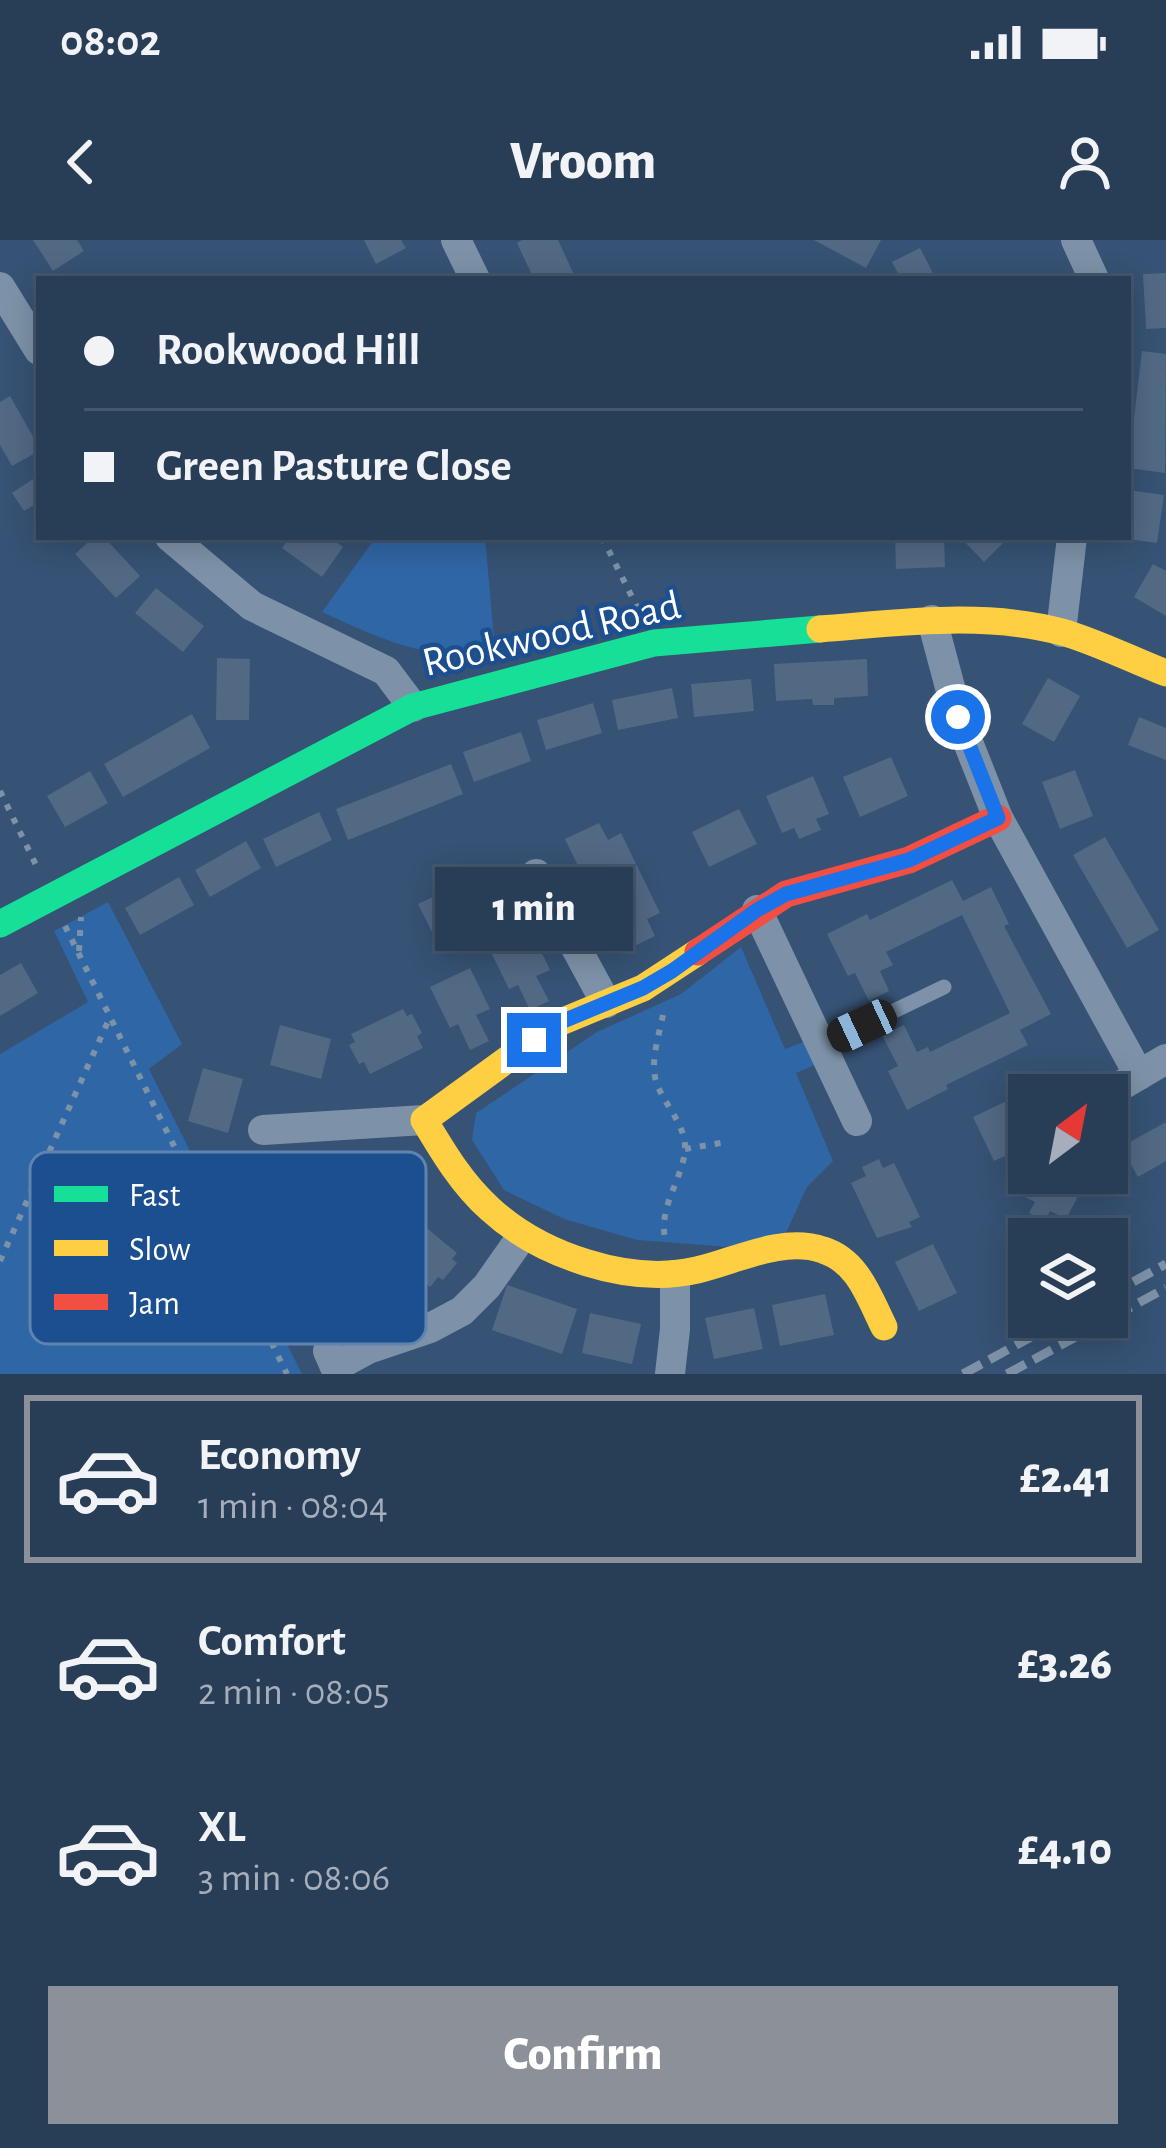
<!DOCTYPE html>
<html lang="en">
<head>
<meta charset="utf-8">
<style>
	body { margin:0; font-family:"Alegreya Sans",sans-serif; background:#30455d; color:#f1f3f6; height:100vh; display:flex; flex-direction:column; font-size:45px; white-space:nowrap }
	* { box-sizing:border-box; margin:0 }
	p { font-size:39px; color:#a5aeba }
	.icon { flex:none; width:66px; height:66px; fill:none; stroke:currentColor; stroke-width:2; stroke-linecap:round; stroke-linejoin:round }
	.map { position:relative; height:1134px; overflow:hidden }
	.panel { display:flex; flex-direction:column; background:#283e57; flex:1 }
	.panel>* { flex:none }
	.banner { position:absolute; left:36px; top:36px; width:1095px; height:264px; border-radius:0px; box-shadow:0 6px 30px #0003,0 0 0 3px #44576d; display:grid; align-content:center; height:264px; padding:0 48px; background:#283e57 }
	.needle { width:78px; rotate:32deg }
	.fabs { position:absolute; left:1008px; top:834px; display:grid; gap:24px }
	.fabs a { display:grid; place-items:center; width:120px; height:120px; border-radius:0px; background:#283e57; box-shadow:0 6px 30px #0003,0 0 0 3px #44576d; font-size:60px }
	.end { position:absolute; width:54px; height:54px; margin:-27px; border:15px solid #1a73e8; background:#fff; box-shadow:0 0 0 6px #fff }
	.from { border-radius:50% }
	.bubble { position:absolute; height:84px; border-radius:0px; background:#283e57; box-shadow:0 6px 30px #0003,0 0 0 3px #44576d; font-size:39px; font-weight:800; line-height:84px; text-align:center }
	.car { position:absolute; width:36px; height:72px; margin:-36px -18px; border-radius:15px; box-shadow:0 0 9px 3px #0007; background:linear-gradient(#222 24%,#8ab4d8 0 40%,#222 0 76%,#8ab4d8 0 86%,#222 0) }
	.banner b { display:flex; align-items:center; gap:42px; height:114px; font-size:45px }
	.banner b+b { border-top:3px solid #44576d }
	.banner i { width:30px; height:30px; background:#f1f3f6 }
	ul { padding:21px 0 0; list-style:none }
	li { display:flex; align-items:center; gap:36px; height:168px; margin:0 24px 18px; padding:0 24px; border:6px solid transparent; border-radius:0px }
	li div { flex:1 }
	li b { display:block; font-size:45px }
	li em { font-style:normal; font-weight:800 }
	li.on { border-color:#8c9099 }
	li>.icon { width:108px; height:108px; stroke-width:1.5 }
	.cta { display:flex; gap:24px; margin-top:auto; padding:24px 48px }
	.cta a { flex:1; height:138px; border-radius:0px; background:#8c9099; color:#fff; font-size:48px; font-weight:800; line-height:138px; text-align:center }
	.status { display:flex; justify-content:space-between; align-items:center; height:84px; padding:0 60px; background:#283e57; direction:ltr }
	.status svg { height:33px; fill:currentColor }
	header { display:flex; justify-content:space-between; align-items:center; height:156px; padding:0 48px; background:#283e57; font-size:54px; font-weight:800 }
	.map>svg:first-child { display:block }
	.green { fill:#2f66a5 }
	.building { fill:#526984 }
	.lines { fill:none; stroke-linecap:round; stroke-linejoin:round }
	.path { stroke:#7d92a8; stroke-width:6; stroke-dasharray:6 9; stroke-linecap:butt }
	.lane { stroke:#7d92a8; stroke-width:15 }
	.street { stroke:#7d92a8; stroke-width:30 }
	.fast { stroke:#16e098; stroke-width:27 }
	.slow { stroke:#ffcf43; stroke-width:27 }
	.jam { stroke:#f24e42; stroke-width:27 }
	.rail { stroke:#7e92a7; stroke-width:9; stroke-dasharray:21 9; stroke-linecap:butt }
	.route { stroke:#1a73e8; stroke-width:15 }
	.labels { text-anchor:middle; stroke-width:9; stroke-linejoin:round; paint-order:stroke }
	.street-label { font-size:42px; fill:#fff; stroke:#1b4f8f }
	.key { fill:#1b4f8f; stroke:#5f84b1; stroke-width:3 }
	.key-label { font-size:33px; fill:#fff }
</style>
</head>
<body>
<div class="status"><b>08:02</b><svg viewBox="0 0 49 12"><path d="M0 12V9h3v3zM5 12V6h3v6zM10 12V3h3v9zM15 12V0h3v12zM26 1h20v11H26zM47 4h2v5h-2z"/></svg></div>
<header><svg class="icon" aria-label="back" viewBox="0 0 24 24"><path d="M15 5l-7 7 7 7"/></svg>Vroom<svg class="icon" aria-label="person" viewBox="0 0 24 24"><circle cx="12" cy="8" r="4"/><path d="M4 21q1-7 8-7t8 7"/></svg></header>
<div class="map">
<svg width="1166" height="1134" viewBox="0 0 1166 1134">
	<rect width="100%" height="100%" fill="#365274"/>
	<g class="green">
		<path d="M376 297H485L495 410C431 424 379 398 322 372Z"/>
		<path d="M108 662 182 804 149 829 302 1134H0V814L88 762 54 691Z"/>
		<path d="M741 707 785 809 806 801 817 824 796 833 833 921 807 947 786 993 742 1008 637 1000 564 979 504 950 472 900 476 873 597 792 681 754Z"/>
	</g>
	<g class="building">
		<path d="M33 0H77L84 11 53 31Z"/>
		<path d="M364 0H401L406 8 376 24Z"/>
		<path d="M522 0H558L576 39H534L517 3Z"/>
		<path d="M814 0H881L866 28Z"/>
		<path d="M920 8 936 39H901L892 22Z"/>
		<path d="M1166 33V88L1146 89 1143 34Z"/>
		<path d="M1142 111 1166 114 1165 233 1128 228Z"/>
		<path d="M10 156 39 207V211L12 226 0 205V162Z"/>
		<path d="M39 235V273L34 265 24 271 12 253Z"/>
		<path d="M1128 250 1164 255 1157 303 1128 299Z"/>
		<path d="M94 297H104L140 336 116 358 75 314Z"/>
		<path d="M290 297H329L343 307 322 337 282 308Z"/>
		<path d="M895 297H944L945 327 896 329Z"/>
		<path d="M960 297H1009L984 322Z"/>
		<path d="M1153 324 1166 331V376L1134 357Z"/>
		<path d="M156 348 204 386 183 412 135 373Z"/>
		<path d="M217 418 250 419 249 480H216Z"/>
		<path d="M867 419 868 456 834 458V465H813L812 459 776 461 774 424Z"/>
		<path d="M1048 438 1080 456 1054 502 1022 484Z"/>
		<path d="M751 439 754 471 694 477 691 444Z"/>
		<path d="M672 448 678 478 618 490 612 460Z"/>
		<path d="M593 463 602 493 546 510 537 480Z"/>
		<path d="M192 474 210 508 123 557 104 524Z"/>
		<path d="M1139 477 1166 488V520L1128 505Z"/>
		<path d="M521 492 531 521 474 542 463 512Z"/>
		<path d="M891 517 908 556 860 577 843 537Z"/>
		<path d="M451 524 463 554 348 600 336 569Z"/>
		<path d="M1075 530 1093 576 1060 589 1042 542Z"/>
		<path d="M90 531 108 563 65 587 47 556Z"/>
		<path d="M813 536 829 574 816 579 821 590 799 599 794 588 782 593 766 556Z"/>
		<path d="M739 569 757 604 709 627 692 592Z"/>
		<path d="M319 572 332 600 276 627 263 599Z"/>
		<path d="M599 583 608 600 621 593 660 673 647 679 655 696 620 713 565 599Z"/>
		<path d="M1105 597 1159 690 1127 708 1073 615Z"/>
		<path d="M246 601 261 628 210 657 195 630Z"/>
		<path d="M179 637 194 665 140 695 125 668Z"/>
		<path d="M952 640 963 661 991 647 1009 684 1004 686 1051 774 1020 790 1028 805 946 845 948 849 907 870 888 831 898 826 882 795 904 785 917 812 928 807 930 812 1010 773 962 675 886 712 893 725 880 731 889 751 869 761 855 733 848 736 827 694 867 674 870 680Z"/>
		<path d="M454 647 468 675 432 692 418 664Z"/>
		<path d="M530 688 550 730 536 736 549 761 530 770 518 745 509 749 489 708Z"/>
		<path d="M21 723 38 753 0 776V735Z"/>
		<path d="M470 728 490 769 476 775 489 801 470 810 458 784 450 788 430 747Z"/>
		<path d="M403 769 407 776 412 774 422 793 417 796 423 808 370 834 364 822 359 824 349 805 355 802 351 794Z"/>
		<path d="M280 785 331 799 321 839 270 825Z"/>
		<path d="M203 828 243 839 228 893 188 881Z"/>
		<path d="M1011 859 1029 905 994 921 973 877Z"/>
		<path d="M1166 882V921L1138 937 1121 907Z"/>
		<path d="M879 919 883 928 894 923 920 977 909 982 912 987 877 998 851 943 866 936 862 927Z"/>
		<path d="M1028 933H1071L1086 941 1066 979 1050 971 1045 981 1029 973 1035 962 1017 953Z"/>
		<path d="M412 976 457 1013 452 1019 457 1023 443 1040 438 1037 430 1047 385 1010 393 1000 388 996 402 979 407 982Z"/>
		<path d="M933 1004 957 1053 919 1071 895 1022Z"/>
		<path d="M507 1045 577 1069 562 1114 492 1090Z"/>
		<path d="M825 1054 834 1095 780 1106 772 1065Z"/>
		<path d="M754 1068 763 1109 714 1119 705 1078Z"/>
		<path d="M590 1073 641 1084 632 1124 582 1113Z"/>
	</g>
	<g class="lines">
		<g class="path">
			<path d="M602 297 638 369"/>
			<path d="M0 551 36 625"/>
			<path d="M65 686 287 1134"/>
			<path d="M79 711 81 677"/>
			<path d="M663 775C659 795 650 822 656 841 663 864 687 885 685 911 681 943 657 968 666 1003"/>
			<path d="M685 909 727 902"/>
			<path d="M0 1021 110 777"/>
		</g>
		<path class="lane" d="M821 806 944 747"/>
		<g class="street">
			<path d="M456 0 475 39"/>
			<path d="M1076 0 1094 39"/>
			<path d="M0 47 39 110"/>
			<path d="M170 297 252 366 386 431 413 467"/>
			<path d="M932 380 958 477 998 578 1139 835"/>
			<path d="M1061 392 1072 297"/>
			<path d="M536 634 606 763"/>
			<path d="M757 670 857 881"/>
			<path d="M1105 855 1166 819"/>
			<path d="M263 890 424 880"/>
			<path d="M328 1111 335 1127 368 1109 430 1088 462 1071 487 1046 522 996"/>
			<path d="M670 1134 675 1089V1035"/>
		</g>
		<path class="fast" d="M0 684 413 467 654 403 820 389"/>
		<g class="slow">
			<path d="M820 389C899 383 984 371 1062 392 1097 402 1132 420 1166 433"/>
			<path d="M698 712 643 748 556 784 424 880C443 912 462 944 490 969 540 1015 629 1046 697 1030 736 1021 782 996 823 1010 858 1021 869 1057 884 1087"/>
		</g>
		<path class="jam" d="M698 712 786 654 909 620 998 578"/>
		<g class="rail">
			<path d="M1107 1056 1166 1024"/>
			<path d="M963 1134 1068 1077"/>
			<path d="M1007 1134 1166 1048"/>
		</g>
	</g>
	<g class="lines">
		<path class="route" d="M534 800 556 784 643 748 672 731 757 670 786 654 909 620 998 578 958 477"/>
	</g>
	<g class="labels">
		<g class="street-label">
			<text transform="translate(551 392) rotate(-13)" y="15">Rookwood Road</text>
		</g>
	</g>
	<rect x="30" y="912" width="396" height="192" rx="18" class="key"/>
	<rect x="54" y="946" width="54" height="16" fill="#16e098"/>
	<rect x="54" y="1000" width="54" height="16" fill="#ffcf43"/>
	<rect x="54" y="1054" width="54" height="16" fill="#f24e42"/>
	<g class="key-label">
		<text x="129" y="966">Fast</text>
		<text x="129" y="1020">Slow</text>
		<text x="129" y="1074">Jam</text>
	</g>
</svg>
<div class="fabs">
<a><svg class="needle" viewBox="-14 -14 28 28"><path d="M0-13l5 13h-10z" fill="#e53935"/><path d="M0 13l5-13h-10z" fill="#a5aeba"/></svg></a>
<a><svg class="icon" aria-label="layers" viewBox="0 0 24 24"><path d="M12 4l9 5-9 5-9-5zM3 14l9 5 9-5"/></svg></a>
</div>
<i class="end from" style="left:958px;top:477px"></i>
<i class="end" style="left:534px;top:800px"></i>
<div class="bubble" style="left:435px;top:627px;width:198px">1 min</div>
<i class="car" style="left:862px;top:786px;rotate:245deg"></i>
<div class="banner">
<b><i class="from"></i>Rookwood Hill</b>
<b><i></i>Green Pasture Close</b>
</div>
</div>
<section class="panel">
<ul>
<li class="on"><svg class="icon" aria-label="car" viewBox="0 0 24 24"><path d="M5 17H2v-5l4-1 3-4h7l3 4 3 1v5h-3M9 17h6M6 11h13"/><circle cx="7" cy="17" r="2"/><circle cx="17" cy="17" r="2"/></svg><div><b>Economy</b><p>1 min · 08:04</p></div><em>£2.41</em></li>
<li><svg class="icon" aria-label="car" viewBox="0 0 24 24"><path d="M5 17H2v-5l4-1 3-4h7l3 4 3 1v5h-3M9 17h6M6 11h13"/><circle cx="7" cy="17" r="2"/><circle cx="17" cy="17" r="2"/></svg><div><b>Comfort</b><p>2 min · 08:05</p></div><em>£3.26</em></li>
<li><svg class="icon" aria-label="car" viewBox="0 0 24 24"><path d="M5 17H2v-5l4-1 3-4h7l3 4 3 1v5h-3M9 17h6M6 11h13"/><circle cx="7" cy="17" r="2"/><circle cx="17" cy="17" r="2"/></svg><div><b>XL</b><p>3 min · 08:06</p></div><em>£4.10</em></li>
</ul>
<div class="cta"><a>Confirm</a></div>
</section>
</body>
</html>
